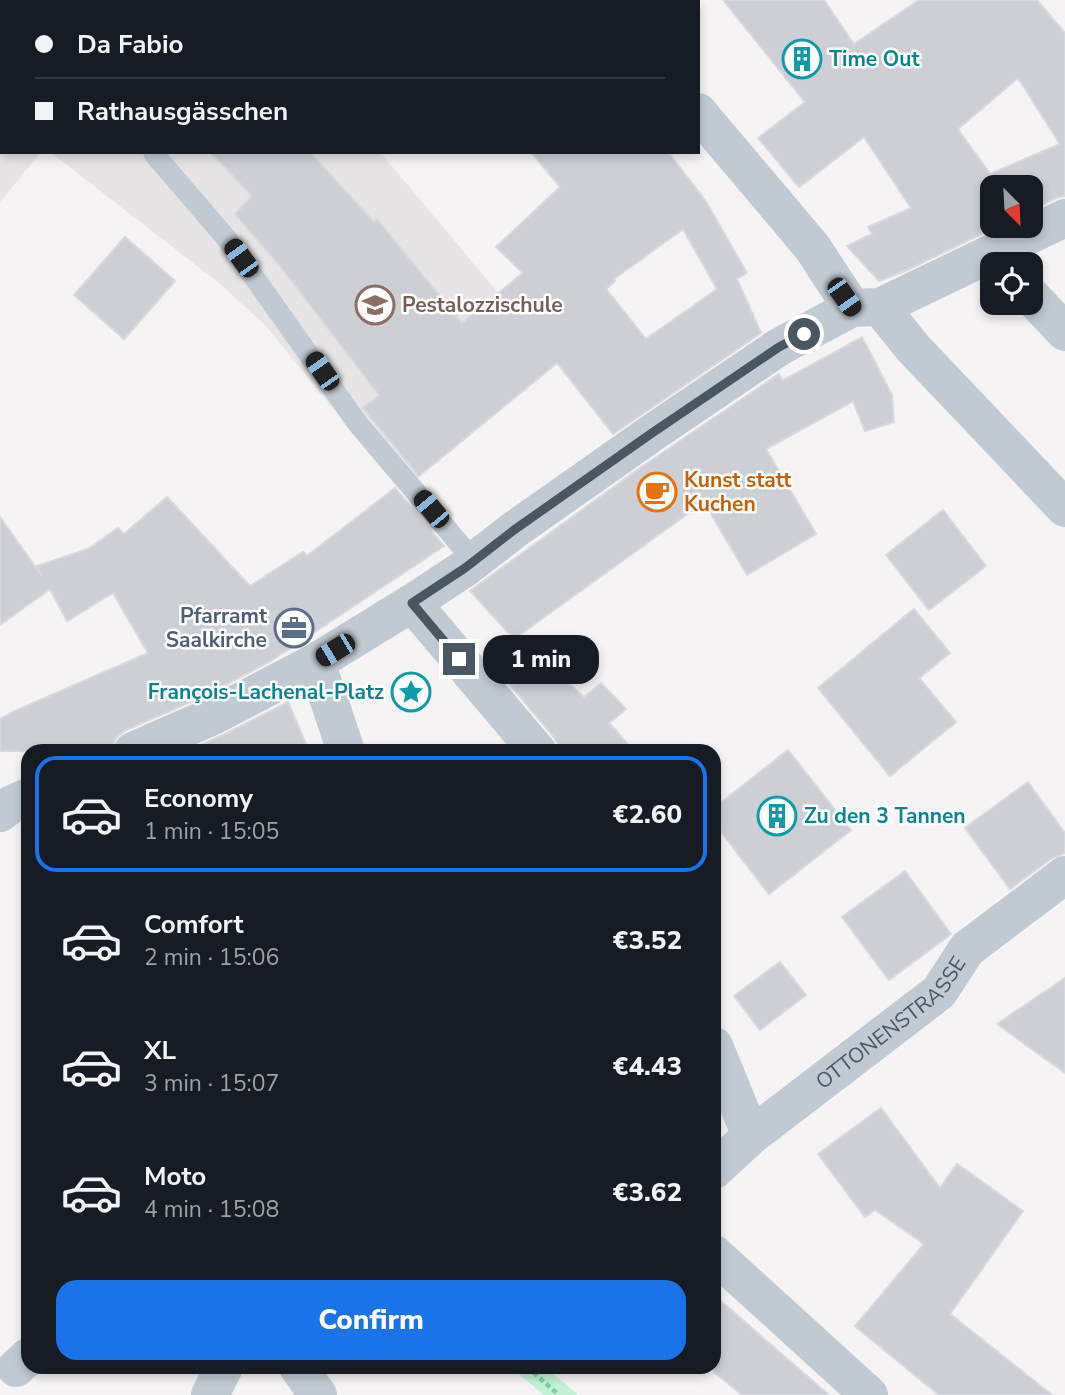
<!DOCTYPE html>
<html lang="en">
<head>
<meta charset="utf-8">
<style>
	body { margin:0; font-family:"Nunito Sans",sans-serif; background:#242831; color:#f1f3f6; height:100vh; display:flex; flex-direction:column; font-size:26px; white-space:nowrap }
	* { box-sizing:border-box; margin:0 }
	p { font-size:23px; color:#9ea1a6 }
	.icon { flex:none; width:38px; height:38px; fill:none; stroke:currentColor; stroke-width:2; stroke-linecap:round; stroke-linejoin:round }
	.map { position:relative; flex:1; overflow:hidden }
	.drawer { position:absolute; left:21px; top:744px; width:700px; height:630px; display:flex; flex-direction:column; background:#171b24; border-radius:21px; box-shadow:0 4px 10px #0003 }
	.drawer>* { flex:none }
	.guide { position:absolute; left:0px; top:0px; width:700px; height:154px; box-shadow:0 4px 10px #0003; display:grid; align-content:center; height:154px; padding:0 35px; background:#171b24 }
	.needle { width:46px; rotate:156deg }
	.tools { position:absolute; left:980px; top:175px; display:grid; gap:14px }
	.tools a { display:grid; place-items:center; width:63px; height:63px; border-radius:14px; background:#171b24; box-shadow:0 4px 10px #0003; font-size:35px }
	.end { position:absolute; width:32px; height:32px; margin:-16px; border:9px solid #4a5661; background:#fff; box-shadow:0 0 0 4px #fff }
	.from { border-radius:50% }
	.bubble { position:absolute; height:49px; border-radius:21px; background:#171b24; box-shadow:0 4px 10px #0003; font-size:23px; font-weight:800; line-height:49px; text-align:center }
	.car { position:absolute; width:21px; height:42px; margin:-21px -10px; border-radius:9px; box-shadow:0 0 5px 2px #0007; background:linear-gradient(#222 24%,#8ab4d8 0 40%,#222 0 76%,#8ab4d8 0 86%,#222 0) }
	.guide b { display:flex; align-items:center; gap:24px; height:66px; font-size:26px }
	.guide b+b { border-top:2px solid #363941 }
	.guide i { width:18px; height:18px; background:#f1f3f6 }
	ul { padding:12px 0 0; list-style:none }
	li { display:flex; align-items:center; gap:21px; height:116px; margin:0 14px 10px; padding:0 21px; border:4px solid transparent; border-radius:21px }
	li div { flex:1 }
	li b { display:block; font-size:26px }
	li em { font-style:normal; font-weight:800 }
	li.active { border-color:#1a73e8 }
	li>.icon { width:63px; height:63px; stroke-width:1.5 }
	.cta { display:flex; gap:14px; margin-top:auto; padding:14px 35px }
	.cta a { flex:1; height:80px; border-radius:21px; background:#1a73e8; color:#fff; font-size:28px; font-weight:800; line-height:80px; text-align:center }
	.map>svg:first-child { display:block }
	.education { fill:#e6e4e5 }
	.green { fill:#c3f1d5 }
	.building { fill:#cdcfd5; stroke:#d7d9de; stroke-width:2; fill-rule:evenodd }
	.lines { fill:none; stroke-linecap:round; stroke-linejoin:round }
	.path { stroke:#7ad0a6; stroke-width:4.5; stroke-dasharray:5 3.5; stroke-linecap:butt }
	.lane { stroke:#c1cad2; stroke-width:21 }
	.street { stroke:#c1cad2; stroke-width:38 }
	.route { stroke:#4a5661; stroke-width:9 }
	.labels { text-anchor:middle; stroke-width:5; stroke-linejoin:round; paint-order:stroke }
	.culture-label { font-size:21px; font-weight:bold; fill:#0d838f; stroke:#fff; text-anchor:start }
	.education-label { font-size:21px; font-weight:bold; fill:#785e54; stroke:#fff; text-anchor:start }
	.food-label { font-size:21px; font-weight:bold; fill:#c56008; stroke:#fff; text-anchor:start }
	.service-label { font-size:21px; font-weight:bold; fill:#4e5e75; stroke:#fff; text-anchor:end }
	.street-label { font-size:21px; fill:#4a5661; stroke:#fff }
</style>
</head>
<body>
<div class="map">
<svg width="1065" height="1395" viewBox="0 0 1065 1395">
	<rect width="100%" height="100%" fill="#f5f3f3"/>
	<g class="education">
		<path d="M0 0H252L254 2H2V152H41L0 202Z"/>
		<path d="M50 152H380L557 363 417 478 397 487 266 326 219 283Z"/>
	</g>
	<path class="green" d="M511 1367H545L578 1395H544Z"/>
	<g class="building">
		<path d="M723 0H824L854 44 919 0H1037L1065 33V196L1056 198 1031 210V187H992V226H998L905 271 879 281 847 246 872 234 868 227 911 208 864 137 799 187 758 138 805 102ZM1018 78 1060 144 990 174 958 129Z"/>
		<path d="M210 152H310L374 222 377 219 462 323 523 273 496 247 560 187 531 152H668L705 200 747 273 737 279 761 333 613 434 557 363 419 476 363 408 379 395 280 266 235 214 252 196ZM683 229 717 289 646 339 606 289 615 281 614 279Z"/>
		<path d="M125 237 175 281 124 339 74 295Z"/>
		<path d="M862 337 892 395 894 422 865 431 853 401 766 449 816 534 747 575 704 502 514 639 470 591 640 468 779 374 782 381Z"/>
		<path d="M395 488 444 546 271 661 206 695 124 731 115 739 111 751H0V719L15 711 148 653 113 593 67 621 50 589 0 625V517L42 576 37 566 88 549 118 528 124 534 167 497 250 586 303 552 307 556Z"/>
		<path d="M943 510 986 566 929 610 886 555Z"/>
		<path d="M914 609 950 653 919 678 956 722 890 776 818 688Z"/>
		<path d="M542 660 584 697 601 683 626 709 609 723 634 751H562L554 737 510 685Z"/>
		<path d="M288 702 309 751H188L225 734Z"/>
		<path d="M788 750 851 830 769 894 714 823V808Z"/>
		<path d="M1028 782 1065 833V853L1052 858 1010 889 965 828Z"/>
		<path d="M905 871 951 934 889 980 842 917Z"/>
		<path d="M780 962 806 995 760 1030 734 996Z"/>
		<path d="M1065 978V1073L997 1024Z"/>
		<path d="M881 1108 940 1188 957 1164 1023 1211 950 1314 1052 1395H939L855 1326 924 1244 875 1210 865 1217 818 1154Z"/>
		<path d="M714 1295 785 1357 829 1395H742L714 1372Z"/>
	</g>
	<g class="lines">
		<path class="path" d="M527 1367 559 1395"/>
		<path class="lane" d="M154 154 227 239 358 424 474 561"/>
		<g class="street">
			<path d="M623 0 624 2"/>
			<path d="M698 112 812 247 852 308"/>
			<path d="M1031 296 1065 332"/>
			<path d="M880 307 913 348 1065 508"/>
			<path d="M412 603 537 751"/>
			<path d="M316 662 346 751"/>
			<path d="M133 751 215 715 316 662 412 603 465 568 514 530 652 433 779 347 852 308 880 307 1065 218"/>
			<path d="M0 813 12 804 28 797"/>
			<path d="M714 1046 751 1136"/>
			<path id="s1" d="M714 1170 751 1136 939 992 967 949 1065 875"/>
			<path d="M714 1254 869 1395"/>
			<path d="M298 1367 318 1395"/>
			<path d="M16 1368 28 1357"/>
			<path d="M210 1395 224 1367"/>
		</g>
	</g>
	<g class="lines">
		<path class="route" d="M459 659 412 603 465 568 514 530 652 433 779 347 804 334"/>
	</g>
	<defs>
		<symbol id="building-ring" viewBox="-11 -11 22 22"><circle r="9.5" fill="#fff" stroke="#0f9aa8" stroke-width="1.5"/><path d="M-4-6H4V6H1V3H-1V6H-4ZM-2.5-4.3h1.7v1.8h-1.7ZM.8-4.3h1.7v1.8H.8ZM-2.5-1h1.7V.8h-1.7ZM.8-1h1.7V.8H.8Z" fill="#0f9aa8"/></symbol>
		<symbol id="school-ring" viewBox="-11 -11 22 22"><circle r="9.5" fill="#fff" stroke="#8d6e63" stroke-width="1.5"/><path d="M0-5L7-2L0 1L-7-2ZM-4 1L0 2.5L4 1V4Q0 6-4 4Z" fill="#8d6e63"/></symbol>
		<symbol id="cafe-ring" viewBox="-11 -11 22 22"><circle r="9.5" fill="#fff" stroke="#e8710a" stroke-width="1.5"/><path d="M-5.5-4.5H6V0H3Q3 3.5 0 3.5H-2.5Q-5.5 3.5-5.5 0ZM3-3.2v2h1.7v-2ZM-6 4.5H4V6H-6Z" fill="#e8710a"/></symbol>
		<symbol id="office-ring" viewBox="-11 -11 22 22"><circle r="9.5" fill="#fff" stroke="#5c6f8a" stroke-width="1.5"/><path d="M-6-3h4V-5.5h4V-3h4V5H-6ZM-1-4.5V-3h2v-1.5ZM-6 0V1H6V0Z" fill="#5c6f8a"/></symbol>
		<symbol id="sight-ring" viewBox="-11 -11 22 22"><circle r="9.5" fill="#fff" stroke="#0f9aa8" stroke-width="1.5"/><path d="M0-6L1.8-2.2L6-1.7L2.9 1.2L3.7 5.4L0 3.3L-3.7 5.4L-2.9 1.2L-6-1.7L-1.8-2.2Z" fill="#0f9aa8"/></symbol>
	</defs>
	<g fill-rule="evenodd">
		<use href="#building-ring" x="780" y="37" width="44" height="44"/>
		<use href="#school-ring" x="353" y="283" width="44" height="44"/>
		<use href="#cafe-ring" x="635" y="470" width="44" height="44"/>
		<use href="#office-ring" x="272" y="606" width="44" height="44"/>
		<use href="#sight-ring" x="389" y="670" width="44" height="44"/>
		<use href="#building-ring" x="755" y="794" width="44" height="44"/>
	</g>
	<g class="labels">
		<g class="culture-label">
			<text x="829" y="66">Time Out</text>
			<text x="384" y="699" text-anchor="end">François-Lachenal-Platz</text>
			<text x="804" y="823">Zu den 3 Tannen</text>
		</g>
		<g class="education-label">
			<text x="402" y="312">Pestalozzischule</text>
		</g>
		<g class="food-label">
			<text x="684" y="487">Kunst statt<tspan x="684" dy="24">Kuchen</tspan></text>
		</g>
		<g class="service-label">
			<text x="267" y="623">Pfarramt<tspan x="267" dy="24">Saalkirche</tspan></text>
		</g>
		<g class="street-label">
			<text dy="7" stroke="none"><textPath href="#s1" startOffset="231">OTTONENSTRASSE</textPath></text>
		</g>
	</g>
</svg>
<div class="tools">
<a><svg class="needle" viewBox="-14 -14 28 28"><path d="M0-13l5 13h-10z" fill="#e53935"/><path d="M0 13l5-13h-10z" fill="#9ea1a6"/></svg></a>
<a><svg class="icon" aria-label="locate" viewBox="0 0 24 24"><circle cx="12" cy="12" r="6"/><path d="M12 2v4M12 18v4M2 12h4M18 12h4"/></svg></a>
</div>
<i class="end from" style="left:804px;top:334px"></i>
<i class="end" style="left:459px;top:659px"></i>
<div class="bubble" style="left:483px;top:635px;width:116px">1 min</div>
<i class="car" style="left:241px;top:258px;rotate:324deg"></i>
<i class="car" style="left:844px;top:297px;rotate:145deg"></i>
<i class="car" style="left:322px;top:371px;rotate:325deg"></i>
<i class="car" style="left:431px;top:509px;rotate:320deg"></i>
<i class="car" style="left:335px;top:650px;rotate:239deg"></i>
<div class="guide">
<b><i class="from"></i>Da Fabio</b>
<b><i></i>Rathausgässchen</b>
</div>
<section class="drawer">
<ul>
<li class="active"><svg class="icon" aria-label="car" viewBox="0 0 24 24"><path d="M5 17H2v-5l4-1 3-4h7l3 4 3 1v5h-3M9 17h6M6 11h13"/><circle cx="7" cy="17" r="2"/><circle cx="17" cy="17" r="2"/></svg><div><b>Economy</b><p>1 min · 15:05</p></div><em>€2.60</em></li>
<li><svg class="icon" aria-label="car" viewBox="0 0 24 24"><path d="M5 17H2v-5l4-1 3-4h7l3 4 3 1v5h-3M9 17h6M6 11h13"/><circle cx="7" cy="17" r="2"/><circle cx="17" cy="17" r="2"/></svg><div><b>Comfort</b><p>2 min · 15:06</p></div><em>€3.52</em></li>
<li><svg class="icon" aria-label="car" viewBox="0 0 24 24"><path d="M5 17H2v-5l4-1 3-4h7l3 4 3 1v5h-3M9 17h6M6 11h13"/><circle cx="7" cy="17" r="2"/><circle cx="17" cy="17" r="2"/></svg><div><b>XL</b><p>3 min · 15:07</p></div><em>€4.43</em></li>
<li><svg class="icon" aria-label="car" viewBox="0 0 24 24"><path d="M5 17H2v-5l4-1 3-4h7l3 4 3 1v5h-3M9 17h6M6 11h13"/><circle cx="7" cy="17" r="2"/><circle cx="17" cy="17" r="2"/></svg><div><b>Moto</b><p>4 min · 15:08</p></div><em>€3.62</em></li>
</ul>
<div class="cta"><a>Confirm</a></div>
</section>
</div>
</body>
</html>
